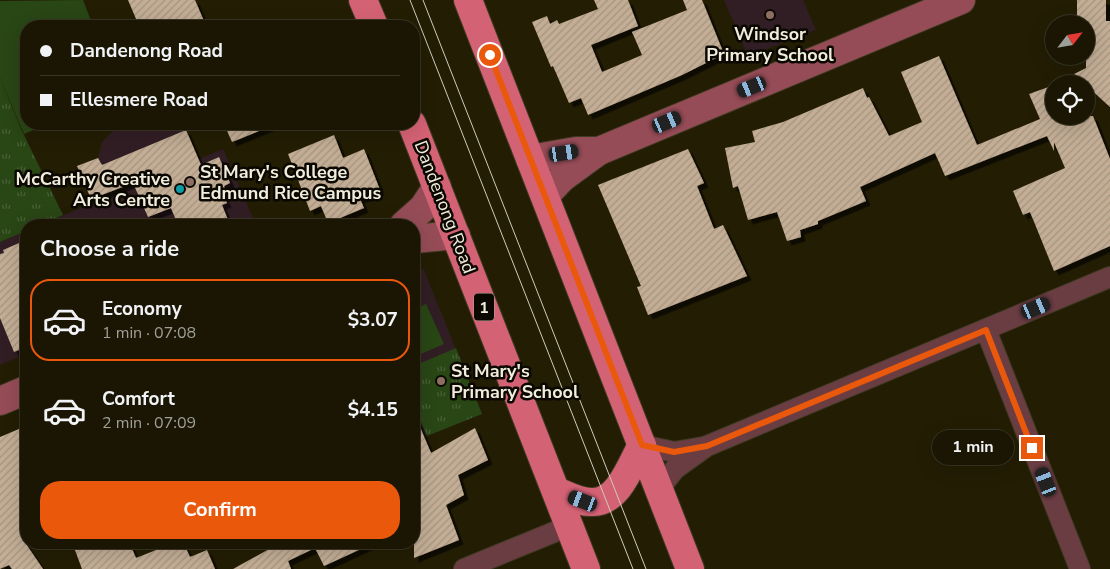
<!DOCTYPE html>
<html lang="en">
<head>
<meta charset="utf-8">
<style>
	body { margin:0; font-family:"Nunito Sans",sans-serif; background:#272312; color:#f1f3f6; height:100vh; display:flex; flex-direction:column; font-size:19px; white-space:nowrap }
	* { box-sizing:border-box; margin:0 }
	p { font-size:16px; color:#9f9f9a }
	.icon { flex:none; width:28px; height:28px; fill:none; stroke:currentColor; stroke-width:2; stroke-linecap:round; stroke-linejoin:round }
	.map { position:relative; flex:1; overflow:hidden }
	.drawer { position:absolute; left:20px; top:219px; width:400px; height:330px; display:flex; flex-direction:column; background:#1a1603; border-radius:20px; box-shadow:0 5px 20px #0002,0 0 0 1px #383525 }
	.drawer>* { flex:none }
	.hud { position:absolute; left:20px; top:20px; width:400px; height:110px; border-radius:20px; box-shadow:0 5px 20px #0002,0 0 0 1px #383525; display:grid; align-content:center; height:110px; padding:0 20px; background:#1a1603 }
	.needle { width:32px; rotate:59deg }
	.tools { position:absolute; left:1045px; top:15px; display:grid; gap:10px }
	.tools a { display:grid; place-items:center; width:50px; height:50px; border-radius:50%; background:#1a1603; box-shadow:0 5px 20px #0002,0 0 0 1px #383525; font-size:25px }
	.end { position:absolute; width:22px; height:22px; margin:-11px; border:6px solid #ea580c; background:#fff; box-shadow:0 0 0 2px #fff }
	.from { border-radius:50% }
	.bubble { position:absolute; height:35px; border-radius:18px; background:#1a1603; box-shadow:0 5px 20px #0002,0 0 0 1px #383525; font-size:16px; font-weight:700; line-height:35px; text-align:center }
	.car { position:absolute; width:15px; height:30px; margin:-15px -8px; border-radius:6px; box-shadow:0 0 4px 1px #0007; background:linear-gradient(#222 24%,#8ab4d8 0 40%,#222 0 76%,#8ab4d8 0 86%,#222 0) }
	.hud b { display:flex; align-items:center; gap:18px; height:48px; font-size:19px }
	.hud b+b { border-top:1px solid #383525 }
	.hud i { width:12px; height:12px; background:#f1f3f6 }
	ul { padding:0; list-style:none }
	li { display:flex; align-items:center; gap:15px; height:82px; margin:0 10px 8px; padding:0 10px; border:2px solid transparent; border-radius:20px }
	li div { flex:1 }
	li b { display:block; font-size:19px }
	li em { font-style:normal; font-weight:700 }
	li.active { border-color:#ea580c }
	li>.icon { width:45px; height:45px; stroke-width:1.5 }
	h2 { padding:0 20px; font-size:22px; line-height:60px }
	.action { display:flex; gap:10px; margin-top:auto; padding:10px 20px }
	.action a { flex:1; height:58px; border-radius:20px; background:#ea580c; color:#fff; font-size:20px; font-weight:700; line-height:58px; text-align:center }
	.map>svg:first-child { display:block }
	.education { fill:#311e24 }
	.grass { fill:url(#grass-tufts) }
	.garden { fill:#294615 }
	.building { fill:url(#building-hatch); filter:url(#shadow) }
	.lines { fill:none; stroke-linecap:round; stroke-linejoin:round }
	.street-casing { stroke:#403a22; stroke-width:22 }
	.secondary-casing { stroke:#403a22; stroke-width:30 }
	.highway-casing { stroke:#403a22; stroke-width:30 }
	.street { stroke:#6a3d43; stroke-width:20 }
	.secondary { stroke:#954c57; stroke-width:28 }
	.highway { stroke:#d46275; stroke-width:28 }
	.tram { stroke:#cfccbb; stroke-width:1 }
	.route { stroke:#ea580c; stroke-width:6 }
	.education-dot { fill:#8d6e63; stroke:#0a0801; stroke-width:2 }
	.culture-dot { fill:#0f9aa8; stroke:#0a0801; stroke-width:2 }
	.labels { text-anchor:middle; stroke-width:5; stroke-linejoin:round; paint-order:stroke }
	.shield { fill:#0a0801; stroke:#aba89b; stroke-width:1 }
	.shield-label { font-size:16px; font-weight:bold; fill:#f0eddd }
	.poi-label { font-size:18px; font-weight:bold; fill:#f0eddd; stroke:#0a0801; text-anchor:start }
	.street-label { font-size:18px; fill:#f0eddd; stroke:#0a0801 }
</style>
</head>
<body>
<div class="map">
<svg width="1110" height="569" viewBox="0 0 1110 569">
	<defs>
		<pattern id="grass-tufts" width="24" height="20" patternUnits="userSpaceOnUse" patternTransform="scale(1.25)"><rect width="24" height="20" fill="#294615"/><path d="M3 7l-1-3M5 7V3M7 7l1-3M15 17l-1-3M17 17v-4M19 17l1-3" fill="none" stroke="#486137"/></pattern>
		<pattern id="building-hatch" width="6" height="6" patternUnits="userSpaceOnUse" patternTransform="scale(1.25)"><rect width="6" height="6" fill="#c3ad95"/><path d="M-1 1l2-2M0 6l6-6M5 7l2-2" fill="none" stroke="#a49480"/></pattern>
		<filter id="shadow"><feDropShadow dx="4.5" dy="4.5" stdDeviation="0" flood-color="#0009"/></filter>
	</defs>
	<rect width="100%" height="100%" fill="#231d04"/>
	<g class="education">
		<path d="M724 0H803L816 30 748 56Z"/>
		<path d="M125 124H177L179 131 186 130 197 157 91 199 83 183 77 186 70 172 78 170 77 166 98 158 102 142 115 129Z"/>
		<path d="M223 149 256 225H40Z"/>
		<path d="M26 231V354L0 365V242Z"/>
		<path d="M414 264 424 270 482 414 414 441Z"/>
	</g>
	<g class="grass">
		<path d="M0 78 22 131 63 215 40 225H26V231L0 242Z"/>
		<path d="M456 348 482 414 427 436 414 406V366Z"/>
	</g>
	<g class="garden">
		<path d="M83 0 93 26H26V124H48L24 134 0 78V1Z"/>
		<path d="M426 304 444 344 414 357V309Z"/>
	</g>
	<g class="building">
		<path d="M128 0H195L206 26H139Z"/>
		<path d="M594 0H628L638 26 591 45 602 72 642 55 632 32 687 10 683 0H702L724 54 682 75 588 115 581 98 569 103 553 66 551 67 532 22 547 16 550 24 557 20 559 24 598 9Z"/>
		<path d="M1077 0H1106V21H1110V107L1074 74 1086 68V24H1077Z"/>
		<path d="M939 56 977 145 1040 119 1029 94 1054 85V116H1093L1110 159V246L1054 271 1030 212 1023 215 1013 191 1065 168 1054 142V151L1047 136 945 176 935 153 860 187 866 201 818 221V224L800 230 801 237 787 241 777 212 748 220 738 186 733 188 725 148 755 142 752 131 783 122 863 88 867 98 869 97 889 136 922 122 901 72Z"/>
		<path d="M224 124H276L232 142Z"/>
		<path d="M186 130 201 165 219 157 230 183 224 186 228 195 224 197 227 203 222 205 230 225H178L171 208 148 217 133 183 91 199 77 166 98 158 102 165Z"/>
		<path d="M334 135 343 158 364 149 380 190 360 199 364 208 328 223 321 206 310 211 288 154Z"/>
		<path d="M688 149 704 183 697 186 714 229 723 225 747 276 648 315 637 287 641 286 598 185Z"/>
		<path d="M26 240V347L14 352 0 318V254L4 253 3 250Z"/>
		<path d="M414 413 431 453 475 428 488 460 458 475 464 495 446 505 459 540 414 558Z"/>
		<path d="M26 426V544L43 569H12L9 565 0 569V437Z"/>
		<path d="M72 542H129L136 558 176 542H183L190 557 207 550 215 569H82Z"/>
		<path d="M282 542H376L324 566 315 548 288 561 291 569H233Z"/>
	</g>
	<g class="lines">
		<defs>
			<g id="street">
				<path d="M986 330 1080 569"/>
				<path d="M642 445 674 452 703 447"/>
				<path d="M659 489 675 469 707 446 1110 277"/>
				<path d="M464 569 569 526"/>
			</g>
			<g id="secondary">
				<path d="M530 159 576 151H599"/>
				<path d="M545 196 562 178 599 151 961 0"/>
				<path d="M404 225 423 208 437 187"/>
				<path d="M414 239 456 235"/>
				<path d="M0 401 26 390"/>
			</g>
			<g id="highway">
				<path d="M363 0 374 26"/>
				<path d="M468 0 690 569"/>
				<path d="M412 124 586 569"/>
				<path d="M556 491C567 495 580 503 593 502 619 502 631 464 642 445"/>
			</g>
		</defs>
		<use href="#street" class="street-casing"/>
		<use href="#secondary" class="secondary-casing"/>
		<use href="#highway" class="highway-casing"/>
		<use href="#street" class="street"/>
		<use href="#secondary" class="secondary"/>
		<use href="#highway" class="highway"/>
		<g class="tram">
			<path d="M410 0 633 569"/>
			<path d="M423 0 646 569"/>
		</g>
	</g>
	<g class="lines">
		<path class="route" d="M490 55 642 445 674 452 707 446 986 330 1032 448"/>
	</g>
	<g class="education-dot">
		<circle cx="770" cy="15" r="5"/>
		<circle cx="190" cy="182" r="5"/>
		<circle cx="441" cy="381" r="5"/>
	</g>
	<circle class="culture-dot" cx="180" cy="189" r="5"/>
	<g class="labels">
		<rect class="shield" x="474" y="293.5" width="20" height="27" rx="4"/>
		<g class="shield-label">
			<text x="484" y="313">1</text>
		</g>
		<g class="poi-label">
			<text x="770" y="40" text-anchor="middle">Windsor<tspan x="770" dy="21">Primary School</tspan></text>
			<text x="200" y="178">St Mary's College<tspan x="200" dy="21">Edmund Rice Campus</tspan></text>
			<text x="170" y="185" text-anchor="end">McCarthy Creative<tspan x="170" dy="21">Arts Centre</tspan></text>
			<text x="451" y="377">St Mary's<tspan x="451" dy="21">Primary School</tspan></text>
		</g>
		<g class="street-label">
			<text transform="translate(445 207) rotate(69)" y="6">Dandenong Road</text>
		</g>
	</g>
</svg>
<div class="tools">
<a><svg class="needle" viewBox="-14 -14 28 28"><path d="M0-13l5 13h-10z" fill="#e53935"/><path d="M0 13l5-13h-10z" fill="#9f9f9a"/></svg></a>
<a><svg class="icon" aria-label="locate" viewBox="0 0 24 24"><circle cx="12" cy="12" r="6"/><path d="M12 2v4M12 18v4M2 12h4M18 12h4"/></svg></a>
</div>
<i class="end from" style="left:490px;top:55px"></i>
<i class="end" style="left:1032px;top:448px"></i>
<div class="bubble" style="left:932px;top:430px;width:82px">1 min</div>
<i class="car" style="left:752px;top:87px;rotate:248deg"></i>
<i class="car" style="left:667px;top:122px;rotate:67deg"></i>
<i class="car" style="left:564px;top:153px;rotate:81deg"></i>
<i class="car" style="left:1036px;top:308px;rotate:67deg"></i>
<i class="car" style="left:1046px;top:482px;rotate:339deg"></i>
<i class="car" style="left:583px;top:501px;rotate:291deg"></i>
<div class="hud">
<b><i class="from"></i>Dandenong Road</b>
<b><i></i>Ellesmere Road</b>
</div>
<section class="drawer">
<h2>Choose a ride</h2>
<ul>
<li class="active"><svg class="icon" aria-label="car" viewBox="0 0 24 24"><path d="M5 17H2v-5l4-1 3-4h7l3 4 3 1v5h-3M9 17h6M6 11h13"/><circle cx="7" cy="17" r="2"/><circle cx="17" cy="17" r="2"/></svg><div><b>Economy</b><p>1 min · 07:08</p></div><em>$3.07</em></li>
<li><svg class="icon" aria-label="car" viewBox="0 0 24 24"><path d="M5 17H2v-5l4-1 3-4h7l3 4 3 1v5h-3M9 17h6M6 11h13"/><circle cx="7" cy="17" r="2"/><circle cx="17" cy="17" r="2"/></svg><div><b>Comfort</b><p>2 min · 07:09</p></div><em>$4.15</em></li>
</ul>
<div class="action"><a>Confirm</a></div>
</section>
</div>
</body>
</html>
